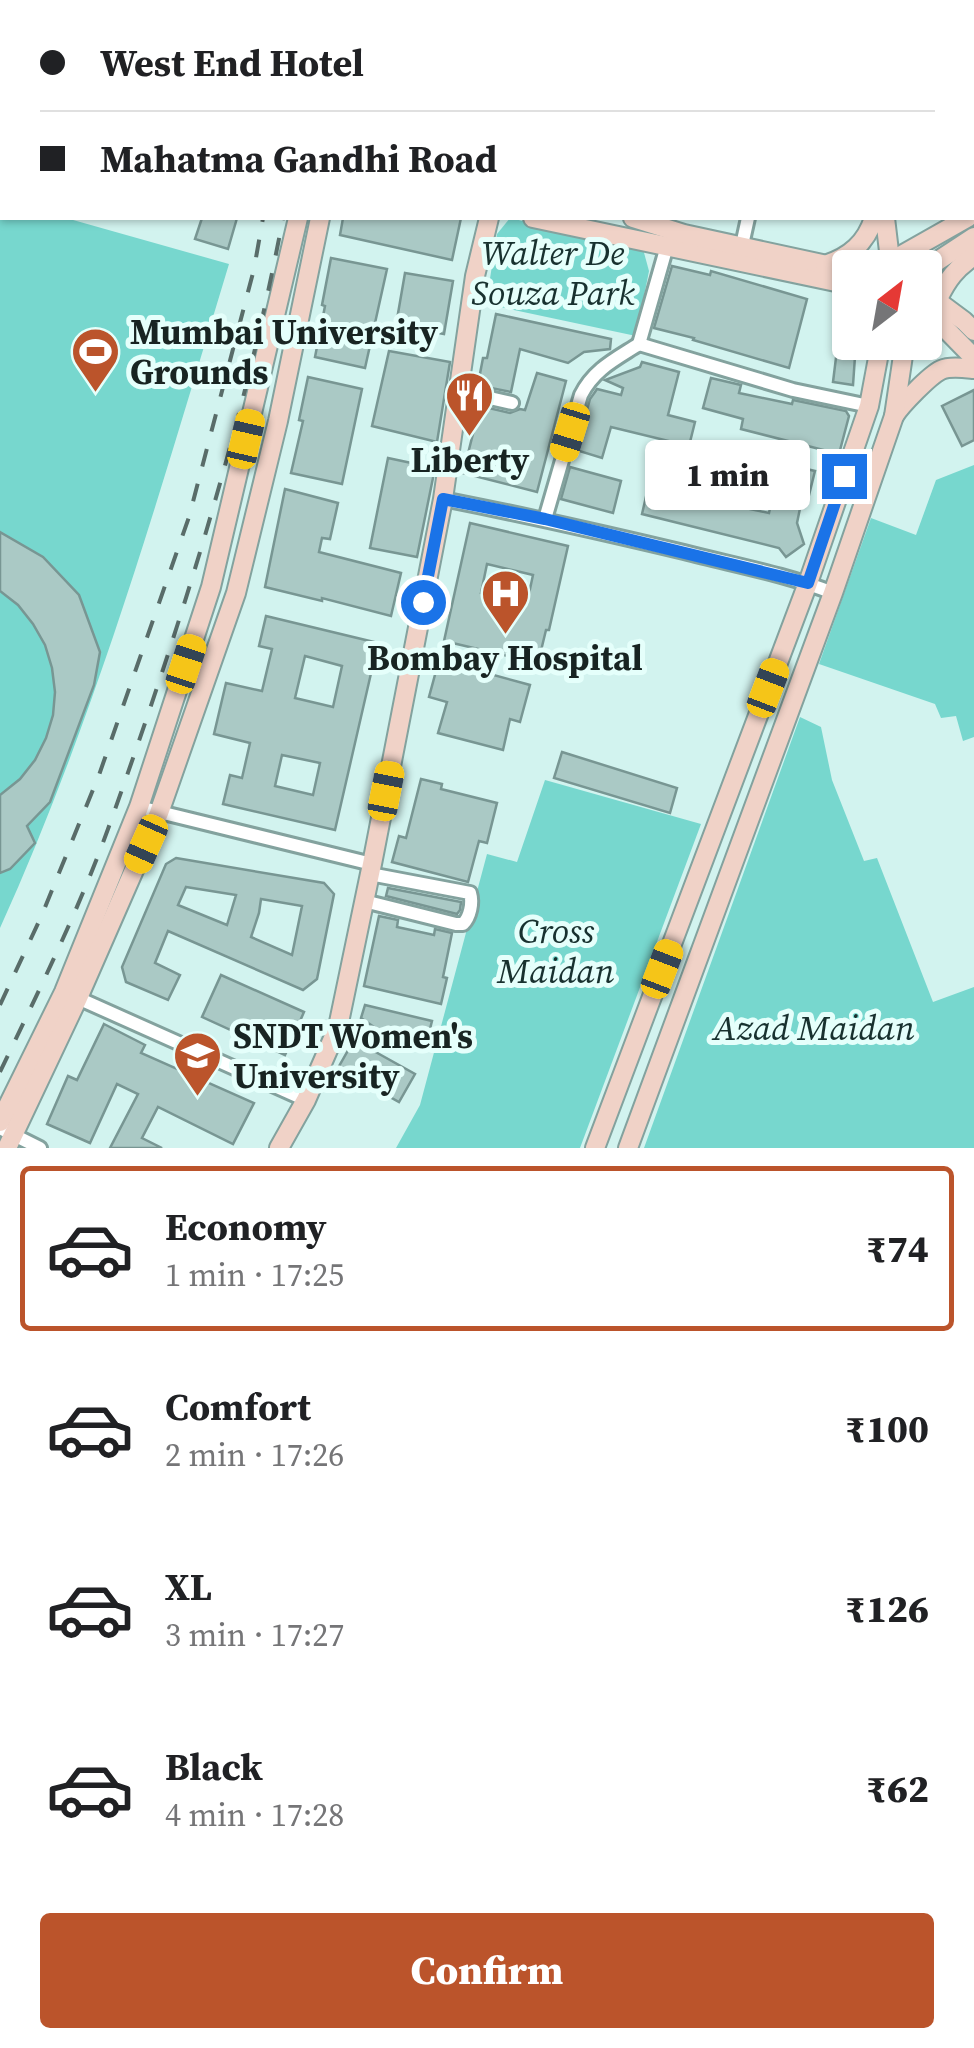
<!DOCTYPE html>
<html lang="en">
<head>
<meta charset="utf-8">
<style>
	body { margin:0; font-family:"Source Serif 4",serif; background:#f6f6f6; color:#202124; height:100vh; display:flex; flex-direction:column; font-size:38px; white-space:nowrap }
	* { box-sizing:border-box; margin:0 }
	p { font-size:32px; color:#757577 }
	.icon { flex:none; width:55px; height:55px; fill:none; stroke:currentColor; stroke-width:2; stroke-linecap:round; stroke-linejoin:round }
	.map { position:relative; height:1148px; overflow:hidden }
	.side { display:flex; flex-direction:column; background:#fff; flex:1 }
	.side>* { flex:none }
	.guide { position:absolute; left:0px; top:0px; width:975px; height:220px; box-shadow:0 2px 8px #0004; display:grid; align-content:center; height:220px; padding:0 40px; background:#fff }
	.needle { width:65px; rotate:31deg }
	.fabs { position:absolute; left:832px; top:250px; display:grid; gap:20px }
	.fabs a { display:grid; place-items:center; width:110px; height:110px; border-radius:10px; background:#fff; box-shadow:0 2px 8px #0004; font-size:50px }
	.end { position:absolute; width:45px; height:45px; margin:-22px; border:12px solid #1a73e8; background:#fff; box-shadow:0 0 0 5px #fff }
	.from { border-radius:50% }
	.bubble { position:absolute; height:70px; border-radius:10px; background:#fff; box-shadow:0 2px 8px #0004; font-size:32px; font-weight:800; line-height:70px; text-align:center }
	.car { position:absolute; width:30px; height:60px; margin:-30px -15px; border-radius:12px; box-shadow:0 0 8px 2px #0007; background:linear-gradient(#f5c518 24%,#345 0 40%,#f5c518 0 76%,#345 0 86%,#f5c518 0) }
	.guide b { display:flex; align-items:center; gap:35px; height:95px; font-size:38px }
	.guide b+b { border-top:2px solid #e0e0e0 }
	.guide i { width:25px; height:25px; background:#202124 }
	ul { padding:18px 0 0; list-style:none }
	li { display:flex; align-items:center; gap:30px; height:165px; margin:0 20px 15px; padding:0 20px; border:5px solid transparent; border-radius:10px }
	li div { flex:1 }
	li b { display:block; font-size:38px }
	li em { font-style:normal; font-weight:800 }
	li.active { border-color:#bb542b }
	li>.icon { width:90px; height:90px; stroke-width:1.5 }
	.button { display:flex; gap:20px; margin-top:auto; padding:20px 40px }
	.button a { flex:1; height:115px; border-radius:10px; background:#bb542b; color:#fff; font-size:40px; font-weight:800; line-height:115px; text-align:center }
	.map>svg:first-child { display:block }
	.green { fill:#77d7ce }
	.building { fill:#aac9c5; stroke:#789693; stroke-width:2.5; fill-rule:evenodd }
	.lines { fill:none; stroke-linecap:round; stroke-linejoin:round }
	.street-casing { stroke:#83a29e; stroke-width:18 }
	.secondary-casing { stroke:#83a29e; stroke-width:22 }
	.street { stroke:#fff; stroke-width:12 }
	.secondary { stroke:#f0d2c7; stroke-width:18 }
	.rail { stroke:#596c69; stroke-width:4; stroke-dasharray:18 18; stroke-linecap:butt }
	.route { stroke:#1a73e8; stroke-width:12 }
	.labels { text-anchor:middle; stroke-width:10; stroke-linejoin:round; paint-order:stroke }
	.park-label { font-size:35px; font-style:italic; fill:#18312f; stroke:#e5fffb }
	.poi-label { font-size:35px; font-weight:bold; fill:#182422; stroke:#e5fffb; text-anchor:start }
</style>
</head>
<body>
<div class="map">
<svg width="974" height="1148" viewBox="0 0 974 1148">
	<rect width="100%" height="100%" fill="#d2f3ef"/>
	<g class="green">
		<path d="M0 199 2 200V218H66L229 264C161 488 97 714 0 928Z"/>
		<path d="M510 218 643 249 649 271 636 336 486 304 497 234Z"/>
		<path d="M974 465V737L963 741 956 716 941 718 935 704 819 664 871 518 916 535 936 480Z"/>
		<path d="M800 717 821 727 832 780 864 861 877 858 933 1002 974 987V1148H644Z"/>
		<path d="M545 780 701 824 580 1148H396L420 1105 487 854 517 862Z"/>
	</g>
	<g class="building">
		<path d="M202 218H237L228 249 195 239Z"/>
		<path d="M343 218H461L452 260 340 235Z"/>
		<path d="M331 258 387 269 365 368 315 357 325 306 322 305Z"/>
		<path d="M672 266 710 275 711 271 807 299 789 368 693 340 694 338 654 328Z"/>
		<path d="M405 273 453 281 444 334 396 325Z"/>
		<path d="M496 314 611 339 610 349 584 352 568 363 520 349 511 392 481 386 478 384 483 358H487Z"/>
		<path d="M840 325 850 326V342H856L853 385 833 382Z"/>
		<path d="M389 351 450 362 437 442 372 426Z"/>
		<path d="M642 362 679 372 668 415 695 422 689 446 611 427 602 458 576 450 590 399 595 392 597 389 621 395 623 388 605 380 640 367Z"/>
		<path d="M537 373 566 381 537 492 463 473 475 426 471 425 476 405 510 413 520 409 525 410Z"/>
		<path d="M308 377 362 389 342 484 291 473 303 421 299 420Z"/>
		<path d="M711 378 741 385 739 393 792 404 793 400 846 411 849 416 839 454 741 429 743 419 703 408Z"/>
		<path d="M974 390V440L962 446 942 406Z"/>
		<path d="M388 458 435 468 417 557 370 548Z"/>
		<path d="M772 461 815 471 809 495 803 494 797 523 804 544 786 557 779 548 642 514 648 488 663 492 666 483 671 484 673 476 684 479 681 490 704 496 707 484 718 487 715 499 738 506 742 493 753 496 750 509 769 513 773 495 761 492 764 480 768 481Z"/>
		<path d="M570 467 621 481 613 513 561 499Z"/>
		<path d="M285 489 338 503 330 539 322 538 319 552 401 573 391 616 322 598V601L265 587Z"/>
		<path d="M470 523 568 546 549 630H546L538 663 444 641ZM487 564 533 575 527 603 481 593Z"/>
		<path d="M0 532 43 557 79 595 100 652 94 685 50 802 27 826 35 843 10 869 0 873V795L20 779 35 760 46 738 53 715 55 692 52 668 45 645 33 624 18 605 0 591Z"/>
		<path d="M266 616 378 643 335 830 223 804 230 775 242 778 250 743 214 734 226 683 262 691 272 649 259 646ZM305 656 342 666 333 707 295 698ZM282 755 320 763 313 795 275 786Z"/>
		<path d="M439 660 530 685 520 722 510 719 503 750 438 733 447 702 429 697Z"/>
		<path d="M562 752 677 788 670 813 554 778Z"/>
		<path d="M421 779 442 784 441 789 497 803 487 843 479 841 468 882 392 862 399 836 406 838Z"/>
		<path d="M176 858 324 883 334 894 317 979 303 990 168 931 155 963 180 975 168 1000 126 982 122 967 166 864ZM186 887 236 895 227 925 178 905ZM261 899 302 906 292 955 251 937 259 913Z"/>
		<path d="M388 888 461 902 460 910 457 914 386 896Z"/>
		<path d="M379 916 398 920 397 927 434 935 435 929 452 933 443 977 447 978 441 1004 364 986Z"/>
		<path d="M221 975 304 1012 285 1055 202 1017Z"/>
		<path d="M365 1005 432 1021 425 1049 387 1036 361 1018Z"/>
		<path d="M104 1024 145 1045 141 1053 254 1103 233 1144 158 1107 142 1138 162 1148H110L138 1094 117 1084 90 1143 47 1124 68 1076 77 1080Z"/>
		<path d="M354 1040 415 1074 399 1102 338 1068Z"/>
	</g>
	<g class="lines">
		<defs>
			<g id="street">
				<path d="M589 0 599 2"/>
				<path d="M514 2V0"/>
				<path d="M739 2 740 0"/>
				<path d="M972 35 974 36"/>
				<path d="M740 254 748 218"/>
				<path d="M639 344 793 390 869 406"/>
				<path d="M639 344 667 246"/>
				<path d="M459 391 512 403"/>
				<path d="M443 499C524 515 604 533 684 552 734 565 785 574 833 593"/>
				<path d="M545 519 581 395C594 369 616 359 639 344"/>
				<path d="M139 807 372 864"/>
				<path d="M364 901 456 924H463C470 917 473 903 470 893L370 874"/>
				<path d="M71 995 306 1100"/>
				<path d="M0 1128 40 1148"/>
			</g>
			<g id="secondary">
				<path d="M266 2V0"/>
				<path d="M327 2V0"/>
				<path d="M343 2V0"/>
				<path d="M894 2V0"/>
				<path d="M0 119 2 120"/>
				<path d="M972 194H974"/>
				<path d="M533 218 850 285"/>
				<path d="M633 218 684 234 850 270"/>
				<path d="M885 218 891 268"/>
				<path d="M891 261 967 218"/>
				<path d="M825 265C850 257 866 243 874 218"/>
				<path d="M925 279 936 262 974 237"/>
				<path d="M925 292 964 321 974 331"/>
				<path d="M938 299C947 280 956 268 974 256"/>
				<path d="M925 312 936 319 974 358"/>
				<path d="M894 416C901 405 930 375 941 370 950 366 964 368 974 369"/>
				<path d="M0 1122 64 992 139 807 211 587 298 218"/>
				<path d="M7 1148 78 998 159 813 236 593 278 421 320 218"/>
				<path d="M279 1148 306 1100 338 1027 372 864 443 499 475 276 489 218"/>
				<path d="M595 1148 808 583 869 406 881 342"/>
				<path d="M628 1148 833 593 894 416 905 342"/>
			</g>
		</defs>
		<use href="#street" class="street-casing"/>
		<use href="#secondary" class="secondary-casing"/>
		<use href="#street" class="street"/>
		<use href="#secondary" class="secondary"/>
		<g class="rail">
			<path d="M285 2V0"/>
			<path d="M312 2V0"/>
			<path d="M0 1005 41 917 99 775 189 517 254 269 263 218"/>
			<path d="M0 1072C38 992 78 912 108 829 179 631 244 425 283 218"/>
		</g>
	</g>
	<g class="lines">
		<path class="route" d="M423 602 443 499 545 519 808 583 844 476"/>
	</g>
	<defs>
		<symbol id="stadium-pin" viewBox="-11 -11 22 30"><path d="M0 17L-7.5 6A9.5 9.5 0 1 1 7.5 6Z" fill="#bb542b" stroke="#e5fffb"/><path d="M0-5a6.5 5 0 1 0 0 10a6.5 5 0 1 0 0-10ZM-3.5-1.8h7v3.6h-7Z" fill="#fff"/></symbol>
		<symbol id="restaurant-pin" viewBox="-11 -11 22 30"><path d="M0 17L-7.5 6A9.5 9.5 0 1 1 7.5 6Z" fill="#bb542b" stroke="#e5fffb"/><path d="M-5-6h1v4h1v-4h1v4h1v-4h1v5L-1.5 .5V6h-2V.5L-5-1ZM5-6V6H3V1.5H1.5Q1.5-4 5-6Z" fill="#fff"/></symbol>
		<symbol id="hospital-pin" viewBox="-11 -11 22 30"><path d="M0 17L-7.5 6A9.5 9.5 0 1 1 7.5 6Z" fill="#bb542b" stroke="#e5fffb"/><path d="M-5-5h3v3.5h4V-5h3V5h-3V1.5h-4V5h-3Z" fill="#fff"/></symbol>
		<symbol id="university-pin" viewBox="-11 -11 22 30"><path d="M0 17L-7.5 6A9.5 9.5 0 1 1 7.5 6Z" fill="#bb542b" stroke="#e5fffb"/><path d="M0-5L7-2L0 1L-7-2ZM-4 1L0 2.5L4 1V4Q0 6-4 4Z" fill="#fff"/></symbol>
	</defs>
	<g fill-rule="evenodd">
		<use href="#stadium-pin" x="68" y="324" width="55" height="75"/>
		<use href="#restaurant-pin" x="442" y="368" width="55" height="75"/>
		<use href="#hospital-pin" x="478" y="566" width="55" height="75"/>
		<use href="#university-pin" x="170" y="1028" width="55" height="75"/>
	</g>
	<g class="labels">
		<g class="park-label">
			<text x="553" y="265">Walter De<tspan x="553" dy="40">Souza Park</tspan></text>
			<text x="556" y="943">Cross<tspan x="556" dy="40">Maidan</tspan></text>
			<text x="814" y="1040">Azad Maidan</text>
		</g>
		<g class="poi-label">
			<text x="130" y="344">Mumbai University<tspan x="130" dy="40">Grounds</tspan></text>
			<text x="470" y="472" text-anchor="middle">Liberty</text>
			<text x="505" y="670" text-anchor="middle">Bombay Hospital</text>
			<text x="233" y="1048">SNDT Women's<tspan x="233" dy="40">University</tspan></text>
		</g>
	</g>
</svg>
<div class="fabs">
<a><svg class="needle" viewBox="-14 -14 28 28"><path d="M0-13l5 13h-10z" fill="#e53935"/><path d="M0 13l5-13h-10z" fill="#757577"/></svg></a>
</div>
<i class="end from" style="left:423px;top:602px"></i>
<i class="end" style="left:844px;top:476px"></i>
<div class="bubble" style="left:645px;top:440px;width:165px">1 min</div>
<i class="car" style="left:570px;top:432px;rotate:197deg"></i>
<i class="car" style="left:246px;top:439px;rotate:13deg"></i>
<i class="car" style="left:186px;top:664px;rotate:18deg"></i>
<i class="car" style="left:768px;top:688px;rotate:21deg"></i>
<i class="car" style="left:386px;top:791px;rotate:11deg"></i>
<i class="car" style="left:146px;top:844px;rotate:204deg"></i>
<i class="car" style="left:662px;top:969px;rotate:21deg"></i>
<div class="guide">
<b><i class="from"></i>West End Hotel</b>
<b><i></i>Mahatma Gandhi Road</b>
</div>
</div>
<section class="side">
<ul>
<li class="active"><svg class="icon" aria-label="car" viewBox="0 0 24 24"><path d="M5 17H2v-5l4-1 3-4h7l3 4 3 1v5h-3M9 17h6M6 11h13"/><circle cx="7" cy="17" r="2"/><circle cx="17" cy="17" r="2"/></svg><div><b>Economy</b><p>1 min · 17:25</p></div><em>₹74</em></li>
<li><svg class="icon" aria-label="car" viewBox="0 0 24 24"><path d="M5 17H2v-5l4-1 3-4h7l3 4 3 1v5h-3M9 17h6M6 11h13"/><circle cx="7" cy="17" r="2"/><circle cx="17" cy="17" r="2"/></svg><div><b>Comfort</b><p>2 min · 17:26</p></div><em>₹100</em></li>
<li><svg class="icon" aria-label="car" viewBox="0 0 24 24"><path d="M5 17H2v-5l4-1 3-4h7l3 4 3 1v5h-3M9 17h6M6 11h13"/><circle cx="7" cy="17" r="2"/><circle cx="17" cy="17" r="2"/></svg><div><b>XL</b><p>3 min · 17:27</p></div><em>₹126</em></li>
<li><svg class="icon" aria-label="car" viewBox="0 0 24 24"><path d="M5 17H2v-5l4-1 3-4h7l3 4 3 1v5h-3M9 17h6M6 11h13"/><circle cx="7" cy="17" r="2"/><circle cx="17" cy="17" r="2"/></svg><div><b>Black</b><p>4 min · 17:28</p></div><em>₹62</em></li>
</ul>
<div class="button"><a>Confirm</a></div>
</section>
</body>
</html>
